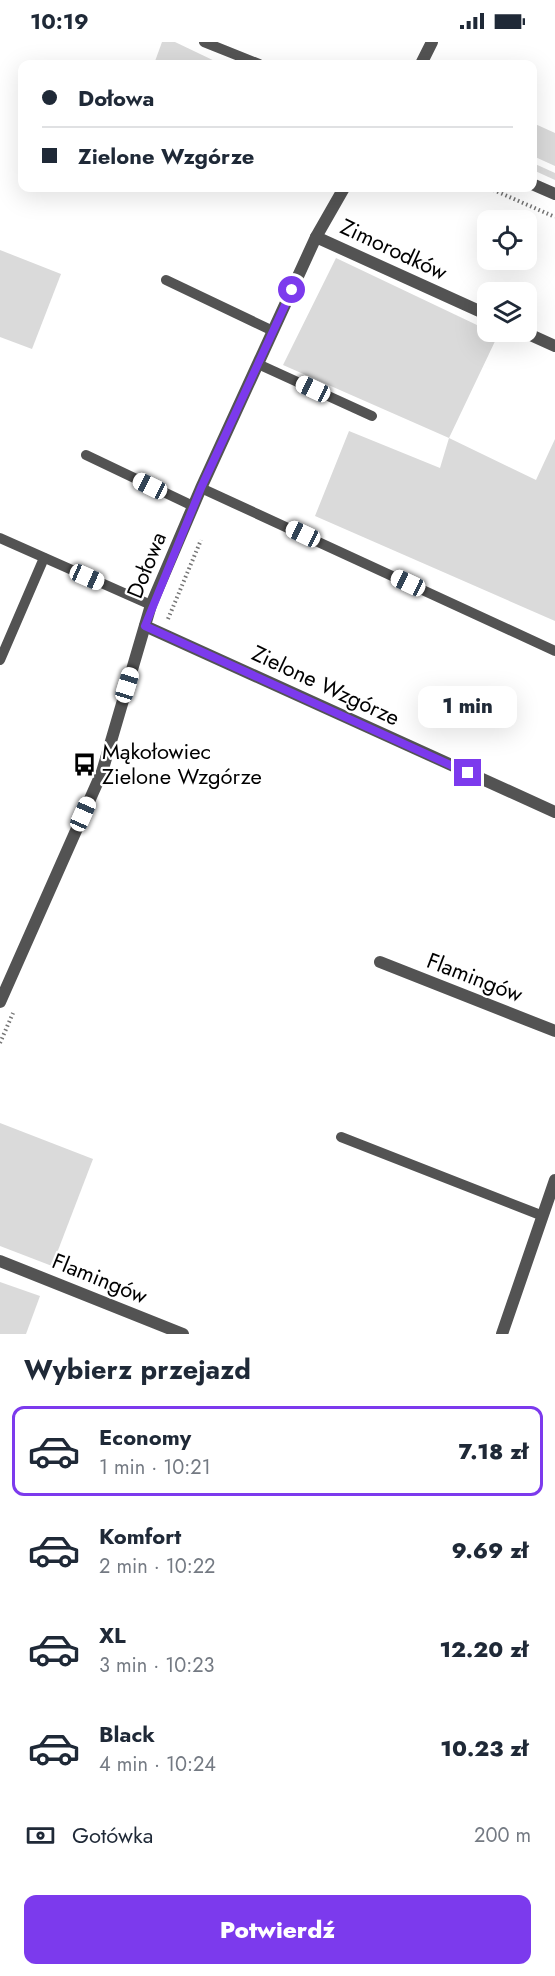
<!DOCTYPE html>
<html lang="pl">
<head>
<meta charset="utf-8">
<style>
	body { margin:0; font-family:Jost,sans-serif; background:#f2f2f3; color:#1f2937; height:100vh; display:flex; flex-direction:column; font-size:22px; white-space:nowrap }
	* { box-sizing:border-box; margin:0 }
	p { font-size:20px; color:#747a83 }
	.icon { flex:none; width:33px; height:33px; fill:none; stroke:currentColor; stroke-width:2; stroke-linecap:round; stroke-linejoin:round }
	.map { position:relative; height:1292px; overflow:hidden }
	.side { display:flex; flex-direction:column; background:#fff; flex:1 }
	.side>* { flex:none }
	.banner { position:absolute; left:18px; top:18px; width:519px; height:132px; border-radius:12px; box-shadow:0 6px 24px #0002; display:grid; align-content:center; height:132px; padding:0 24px; background:#fff }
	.controls { position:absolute; left:477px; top:168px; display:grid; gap:12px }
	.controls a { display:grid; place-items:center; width:60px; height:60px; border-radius:12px; background:#fff; box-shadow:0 6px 24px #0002; font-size:30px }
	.end { position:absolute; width:27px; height:27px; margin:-14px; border:8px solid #7c3aed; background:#fff; box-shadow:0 0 0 3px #fff }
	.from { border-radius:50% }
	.bubble { position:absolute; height:42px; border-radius:12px; background:#fff; box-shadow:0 6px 24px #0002; font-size:20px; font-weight:800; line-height:42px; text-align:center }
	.car { position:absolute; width:18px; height:36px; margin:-18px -9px; border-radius:8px; box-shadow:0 0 4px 2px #0007; background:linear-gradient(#fff 24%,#345 0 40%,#fff 0 76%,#345 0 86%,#fff 0) }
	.banner b { display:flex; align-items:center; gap:21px; height:57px; font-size:22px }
	.banner b+b { border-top:2px solid #e0e1e3 }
	.banner i { width:15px; height:15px; background:#1f2937 }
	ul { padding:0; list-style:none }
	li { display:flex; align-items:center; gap:18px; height:90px; margin:0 12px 9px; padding:0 12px; border:3px solid transparent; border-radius:12px }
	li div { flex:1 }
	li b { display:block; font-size:22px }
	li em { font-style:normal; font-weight:800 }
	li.current { border-color:#7c3aed }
	li>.icon { width:54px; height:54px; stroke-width:1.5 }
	h2 { padding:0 24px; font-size:27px; line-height:72px }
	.pay { display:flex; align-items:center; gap:15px; height:66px; padding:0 24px; font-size:22px }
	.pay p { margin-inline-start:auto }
	.button { display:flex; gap:12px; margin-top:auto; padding:12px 24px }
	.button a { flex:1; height:69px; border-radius:12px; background:#7c3aed; color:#fff; font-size:24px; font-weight:800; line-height:69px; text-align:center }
	.status { display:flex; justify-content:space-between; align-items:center; height:42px; padding:0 30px; background:#fff; direction:ltr }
	.status svg { height:16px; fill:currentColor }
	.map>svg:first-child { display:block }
	.green { fill:#dadada }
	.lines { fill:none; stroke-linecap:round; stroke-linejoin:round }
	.path { stroke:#757575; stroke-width:4; stroke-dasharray:1.5 3; stroke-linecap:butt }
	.lane { stroke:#535353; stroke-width:10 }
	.street { stroke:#535353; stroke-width:12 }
	.route { stroke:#7c3aed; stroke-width:8 }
	.labels { text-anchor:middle; stroke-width:4.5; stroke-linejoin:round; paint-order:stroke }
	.street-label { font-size:22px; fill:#000; stroke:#fff }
	.poi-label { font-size:22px; fill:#000; stroke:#fff; text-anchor:start }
</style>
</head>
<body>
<div class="status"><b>10:19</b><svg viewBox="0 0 49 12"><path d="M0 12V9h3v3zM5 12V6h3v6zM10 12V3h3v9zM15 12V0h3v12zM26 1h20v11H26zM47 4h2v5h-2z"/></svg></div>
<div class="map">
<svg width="555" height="1292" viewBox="0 0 555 1292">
	<rect width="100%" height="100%" fill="#fff"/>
	<g class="green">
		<path d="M162 0H175L221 22H154Z"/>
		<path d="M533 81 555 91V124L533 114Z"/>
		<path d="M533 121 555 131V138L533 128Z"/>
		<path d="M0 208 61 232 32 307 0 295Z"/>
		<path d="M336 216 498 293 449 396 536 438 555 397V579L315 474 349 389 440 426 449 396 283 323Z"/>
		<path d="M0 1081 93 1117 52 1224 0 1204Z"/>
		<path d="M0 1240 40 1254 26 1292H0Z"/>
	</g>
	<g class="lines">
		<g class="path">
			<path d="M489 146 555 175"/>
			<path d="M168 577 201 498"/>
			<path d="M0 1001 13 971"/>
		</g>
		<g class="lane">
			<path d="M204 0 259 22"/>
			<path d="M166 238 273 289"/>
			<path d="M258 322 372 374"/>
			<path d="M86 413 193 464"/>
			<path d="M201 446 555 609"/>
			<path d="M0 496 151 563"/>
			<path d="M0 618 44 516"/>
			<path d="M341 1095 543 1174"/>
		</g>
		<g class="street">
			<path d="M421 22 432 0"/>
			<path d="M532 142 555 152"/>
			<path d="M316 195 488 273"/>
			<path d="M524 290 555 304"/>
			<path d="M145 584 555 770"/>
			<path d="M380 920 555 989"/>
			<path d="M0 960 102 730 151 563 201 446 316 195 344 146"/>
			<path d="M0 1219 183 1292"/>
			<path d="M502 1292 555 1138"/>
		</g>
	</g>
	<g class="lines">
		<path class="route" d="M292 248 201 446 145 584 468 731"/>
	</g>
	<defs>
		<symbol id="bus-bare" viewBox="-9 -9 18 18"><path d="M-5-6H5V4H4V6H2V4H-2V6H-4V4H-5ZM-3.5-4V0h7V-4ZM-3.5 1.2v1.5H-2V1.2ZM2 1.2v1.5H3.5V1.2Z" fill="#000" stroke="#fff" stroke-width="2.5" paint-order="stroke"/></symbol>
	</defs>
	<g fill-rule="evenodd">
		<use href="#bus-bare" x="68" y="706" width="33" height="33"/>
	</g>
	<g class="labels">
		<g class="street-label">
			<text transform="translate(394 207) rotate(25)" y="8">Zimorodków</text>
			<text transform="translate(146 523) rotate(-68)" y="8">Dołowa</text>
			<text transform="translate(326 643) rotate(25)" y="8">Zielone Wzgórze</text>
			<text transform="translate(475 935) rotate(21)" y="8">Flamingów</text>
			<text transform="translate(100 1236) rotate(22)" y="8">Flamingów</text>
		</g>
		<g class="poi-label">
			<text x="102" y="717">Mąkołowiec<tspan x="102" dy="25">Zielone Wzgórze</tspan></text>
		</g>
	</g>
</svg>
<div class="controls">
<a><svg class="icon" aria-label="locate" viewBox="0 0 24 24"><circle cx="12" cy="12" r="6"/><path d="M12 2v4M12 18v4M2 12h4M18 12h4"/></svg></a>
<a><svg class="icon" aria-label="layers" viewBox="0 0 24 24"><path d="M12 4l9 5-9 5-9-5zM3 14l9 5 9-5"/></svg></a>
</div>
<i class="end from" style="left:292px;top:248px"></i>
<i class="end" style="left:468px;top:731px"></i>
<div class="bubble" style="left:418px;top:644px;width:99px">1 min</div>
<i class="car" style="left:313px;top:347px;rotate:295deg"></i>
<i class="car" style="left:150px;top:444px;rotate:296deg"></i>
<i class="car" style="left:303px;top:492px;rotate:295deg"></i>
<i class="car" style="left:87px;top:535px;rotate:114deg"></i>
<i class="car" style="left:408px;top:541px;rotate:295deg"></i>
<i class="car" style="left:127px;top:643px;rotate:17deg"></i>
<i class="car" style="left:83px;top:772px;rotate:24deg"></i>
<div class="banner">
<b><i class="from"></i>Dołowa</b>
<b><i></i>Zielone Wzgórze</b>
</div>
</div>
<section class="side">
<h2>Wybierz przejazd</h2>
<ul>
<li class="current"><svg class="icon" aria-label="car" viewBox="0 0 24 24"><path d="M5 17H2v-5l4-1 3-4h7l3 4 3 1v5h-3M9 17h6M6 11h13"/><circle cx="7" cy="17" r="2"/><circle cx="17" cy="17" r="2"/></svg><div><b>Economy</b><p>1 min · 10:21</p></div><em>7.18 zł</em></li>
<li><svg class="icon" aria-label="car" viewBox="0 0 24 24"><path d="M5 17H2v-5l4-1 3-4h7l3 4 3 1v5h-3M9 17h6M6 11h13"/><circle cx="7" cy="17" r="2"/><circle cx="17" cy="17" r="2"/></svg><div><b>Komfort</b><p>2 min · 10:22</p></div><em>9.69 zł</em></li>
<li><svg class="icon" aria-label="car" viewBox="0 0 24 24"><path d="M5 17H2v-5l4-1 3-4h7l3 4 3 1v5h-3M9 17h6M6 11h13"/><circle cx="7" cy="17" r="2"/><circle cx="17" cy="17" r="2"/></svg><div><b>XL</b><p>3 min · 10:23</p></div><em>12.20 zł</em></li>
<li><svg class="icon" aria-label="car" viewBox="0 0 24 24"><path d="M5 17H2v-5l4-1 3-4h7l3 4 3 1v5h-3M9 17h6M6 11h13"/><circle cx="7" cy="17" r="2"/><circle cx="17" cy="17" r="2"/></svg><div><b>Black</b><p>4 min · 10:24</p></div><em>10.23 zł</em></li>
</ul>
<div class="pay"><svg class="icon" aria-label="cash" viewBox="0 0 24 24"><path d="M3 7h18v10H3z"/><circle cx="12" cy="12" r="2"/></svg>Gotówka<p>200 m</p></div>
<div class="button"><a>Potwierdź</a></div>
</section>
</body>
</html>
